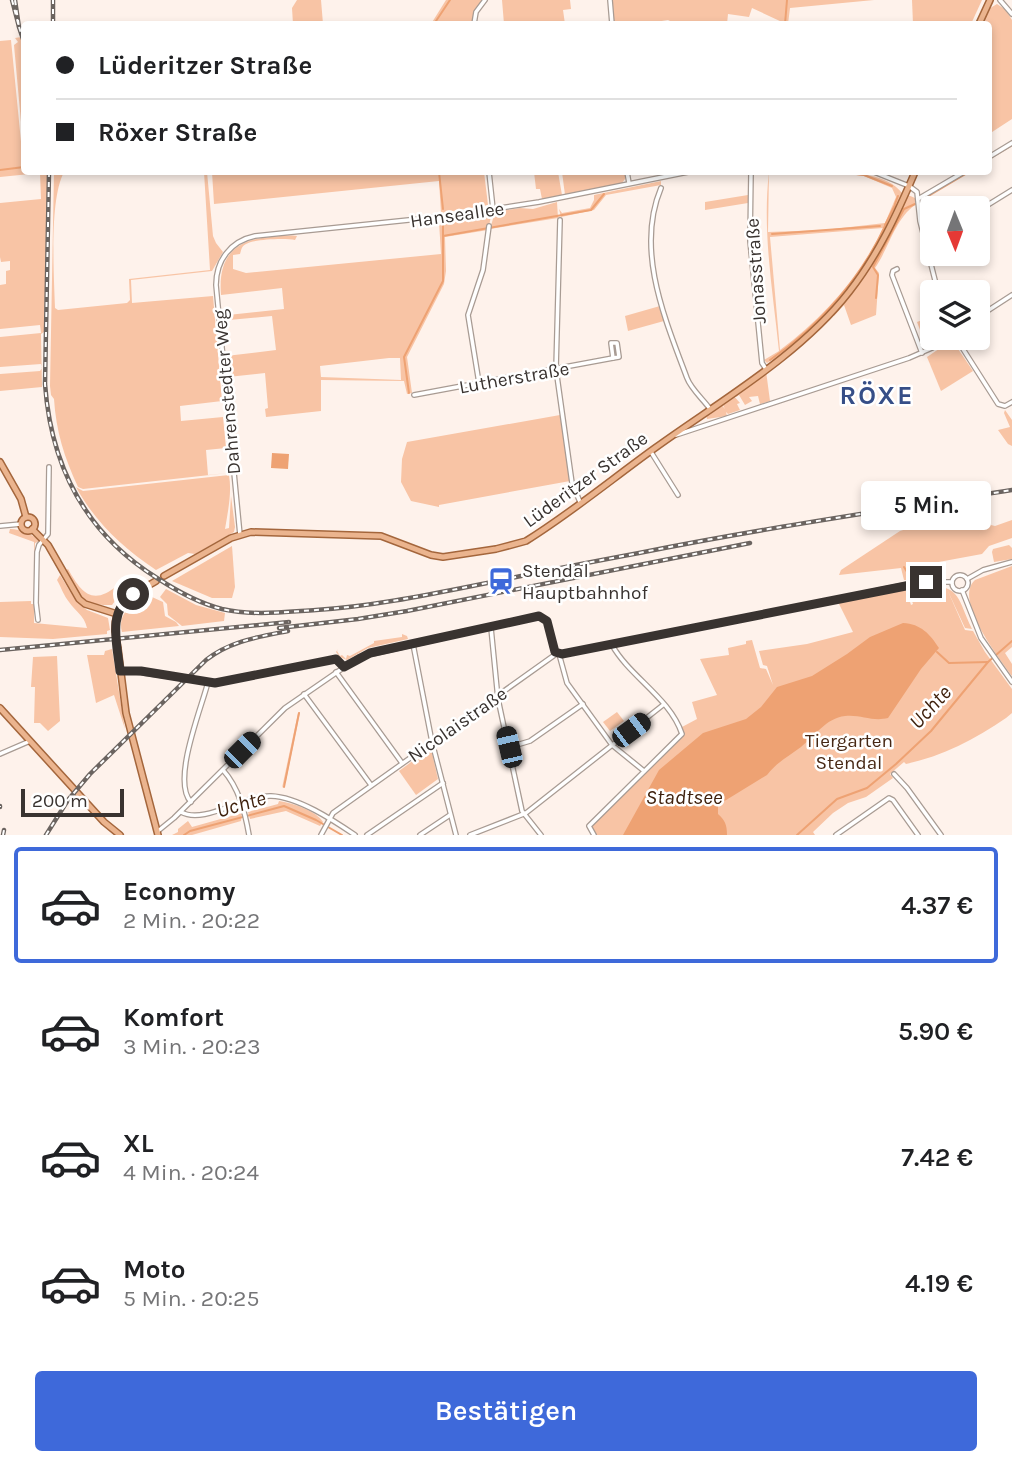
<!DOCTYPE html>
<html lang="de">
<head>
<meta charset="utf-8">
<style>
	body { margin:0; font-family:Karla,sans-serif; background:#f2f2f2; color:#202124; height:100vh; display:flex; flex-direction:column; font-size:26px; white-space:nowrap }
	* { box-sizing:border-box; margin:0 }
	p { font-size:23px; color:#757577 }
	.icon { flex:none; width:38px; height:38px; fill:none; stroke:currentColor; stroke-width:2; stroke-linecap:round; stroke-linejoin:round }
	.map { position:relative; height:835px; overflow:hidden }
	.panel { display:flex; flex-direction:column; background:#fff; flex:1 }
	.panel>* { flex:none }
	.top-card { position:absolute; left:21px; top:21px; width:971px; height:154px; border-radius:7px; box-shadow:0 4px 10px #0003; display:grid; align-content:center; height:154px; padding:0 35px; background:#fff }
	.needle { width:46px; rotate:179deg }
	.buttons { position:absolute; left:920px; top:196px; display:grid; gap:14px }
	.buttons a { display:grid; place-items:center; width:70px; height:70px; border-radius:7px; background:#fff; box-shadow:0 4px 10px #0003; font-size:35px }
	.scale { position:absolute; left:21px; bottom:18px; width:103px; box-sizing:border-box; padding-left:7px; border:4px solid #393330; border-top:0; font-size:19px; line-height:24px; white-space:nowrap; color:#393330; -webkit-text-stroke:5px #fff; paint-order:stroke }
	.end { position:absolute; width:32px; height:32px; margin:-16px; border:9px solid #393330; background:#fff; box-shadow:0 0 0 4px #fff }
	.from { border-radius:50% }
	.bubble { position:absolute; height:49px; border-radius:7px; background:#fff; box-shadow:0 4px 10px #0003; font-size:23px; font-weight:600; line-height:49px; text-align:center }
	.car { position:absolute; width:21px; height:42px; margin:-21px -10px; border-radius:9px; box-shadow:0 0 5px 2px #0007; background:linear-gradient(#222 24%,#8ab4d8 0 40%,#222 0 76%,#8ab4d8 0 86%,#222 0) }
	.top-card b { display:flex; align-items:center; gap:24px; height:66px; font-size:26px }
	.top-card b+b { border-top:2px solid #e0e0e0 }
	.top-card i { width:18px; height:18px; background:#202124 }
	ul { padding:12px 0 0; list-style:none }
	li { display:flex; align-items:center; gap:21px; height:116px; margin:0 14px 10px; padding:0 21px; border:4px solid transparent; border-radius:7px }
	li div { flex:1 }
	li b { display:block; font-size:26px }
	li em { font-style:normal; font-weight:600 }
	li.current { border-color:#3e69da }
	li>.icon { width:63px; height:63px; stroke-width:1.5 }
	.button { display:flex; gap:14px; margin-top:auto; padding:14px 35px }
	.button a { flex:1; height:80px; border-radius:7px; background:#3e69da; color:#fff; font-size:28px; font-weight:600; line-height:80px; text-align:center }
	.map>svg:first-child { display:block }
	.green { fill:#f8c4a5; fill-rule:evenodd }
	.water { fill:#eea273 }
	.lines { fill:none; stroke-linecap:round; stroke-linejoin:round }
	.stream { stroke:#eea273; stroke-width:2 }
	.minor-casing { stroke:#a89b93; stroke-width:6 }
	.major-casing { stroke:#a4663c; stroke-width:8 }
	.minor { stroke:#fff; stroke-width:3.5 }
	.major { stroke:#ebb48e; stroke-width:5 }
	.rail-casing { stroke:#6b6460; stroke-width:4.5 }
	.rail { stroke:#fff; stroke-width:2; stroke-dasharray:5; stroke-linecap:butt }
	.major-bridge-casing { stroke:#a4663c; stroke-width:8; stroke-linecap:butt }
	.major-bridge { stroke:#ebb48e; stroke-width:5 }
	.route { stroke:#393330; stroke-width:9 }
	.labels { text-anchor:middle; stroke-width:5; stroke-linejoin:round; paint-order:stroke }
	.street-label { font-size:19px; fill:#393330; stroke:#fff }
	.poi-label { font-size:19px; fill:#393330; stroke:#fff; text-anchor:start }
	.park-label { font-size:19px; fill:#472814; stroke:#fff }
	.water-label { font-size:21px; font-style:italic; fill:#3f210d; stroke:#fff }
	.district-label { font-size:26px; font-weight:bold; letter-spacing:2px; fill:#364e87; stroke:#fff }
</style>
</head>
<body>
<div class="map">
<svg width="1012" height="835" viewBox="0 0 1012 835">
	<rect width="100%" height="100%" fill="#fef2eb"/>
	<g class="green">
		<path d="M297 0H321L323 24H293L292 8Z"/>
		<path d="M446 0H482L475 11 472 24H431Z"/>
		<path d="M502 0H570L571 9 563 10 565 24H504Z"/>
		<path d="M611 0H874L790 8 788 24H782V22L752 8 749 17 728 14 727 24 666 22 670 21 668 20 643 24H613Z"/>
		<path d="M912 0H982L971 24H913Z"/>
		<path d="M997 4 1006 10 1012 20V119L989 134V24H981L987 10Z"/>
		<path d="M21 37 24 46V135L22 133 14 45 18 42 15 38Z"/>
		<path d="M11 40 24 172H48L44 332 41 334 42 387 0 391V374L40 371 42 368 41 364 0 367V337L41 333 40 325 0 329V285L6 284V271L10 270V261L1 262 0 257V203L41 199 40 173 0 177V41Z"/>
		<path d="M54 172H64C49 200 54 275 55 308L58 310 127 303 130 300 129 279 210 270 204 172H207L213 236 216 243 223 252 212 271 131 280 132 303 213 296 222 401 180 406 181 421 223 417 226 448 206 450 208 475 228 473 83 489 78 487C64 457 56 431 54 399L51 395 50 386Z"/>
		<path d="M212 172H484L488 205 441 213 439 181 214 204Z"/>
		<path d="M534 172H558L562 195 542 199 540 189H536Z"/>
		<path d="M562 172H625V179L622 183 565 195Z"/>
		<path d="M769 172 768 232 824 230 885 223 896 197 892 188 864 176 830 172C853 172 888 174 902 193 886 247 818 338 767 363L764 360 779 351C773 292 762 232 769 172ZM883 228C860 277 823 318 780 350L770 237Z"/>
		<path d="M661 181V185L606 195 594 210 561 217 559 209 562 213 590 208 594 200V195Z"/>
		<path d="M748 195V203L705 210V202Z"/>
		<path d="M908 195 915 198V205C895 219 889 248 875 268L879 273 876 315 851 325 844 305 834 316 832 314 876 257Z"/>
		<path d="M557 202 558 218 490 229 495 212 520 208 533 209Z"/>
		<path d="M492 212 488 230 445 237 446 271 444 284 407 357 412 393 407 394 404 381 321 380V411L266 417 265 409 268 408 265 373 228 377 226 356 276 350 272 316 229 320 228 315 284 309 282 288 221 295C218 258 233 240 270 237 279 236 289 235 297 236L295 240C286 238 254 239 246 244 241 247 242 248 240 254L233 255V269L246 273 441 254 439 222 435 221ZM389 358H400L401 380 321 377 320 366Z"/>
		<path d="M660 306 664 321 628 331 625 316Z"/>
		<path d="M933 316V338L925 343 917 322Z"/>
		<path d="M952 340 973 371 941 391 927 357Z"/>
		<path d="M766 371 770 401 760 404 758 396 749 397 752 401 745 405 739 395 736 397 734 394Z"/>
		<path d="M733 395 740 403 737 404 740 410 728 414 726 412 727 416 707 419 706 415 721 404 725 409 722 403Z"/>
		<path d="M1005 410 1012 420V446L1008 444 998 430 1010 427 1004 413Z"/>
		<path d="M560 415 570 481 439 505V507L411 501 401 482 402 459 407 442Z"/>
		<path d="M229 475C232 493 228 511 225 529L229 528 231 496 235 527 234 532 195 554 188 553 156 570C123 548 95 522 76 487L83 491Z"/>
		<path d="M961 512C969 512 983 516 987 524L995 526 1012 520V538L989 546 982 554 906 568 913 580H904L901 568 839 575 841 570 900 531Z"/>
		<path d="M10 529C21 529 32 534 40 541L35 543V566L34 542 9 533Z"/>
		<path d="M1009 545 1012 548V559L994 562 992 552 993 549Z"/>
		<path d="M232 546 235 587 232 598H212L172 581Z"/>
		<path d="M1012 566V647L1005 653 1012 664V676C999 658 953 599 975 580Z"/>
		<path d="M68 569C81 592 92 607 118 585L123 590 112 605C81 606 79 595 65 571Z"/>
		<path d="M60 575 76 601 87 610 108 618 110 630 107 631V634L53 639 0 637V602L31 601V604H34V623L87 628C84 615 76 612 69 602 64 596 61 587 57 580Z"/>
		<path d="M922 586C961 584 957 598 972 629L965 628 947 589 965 630 973 631 985 652 1012 689V713L1006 718C975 739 943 756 906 764L904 762 890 774 893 778 866 797 848 803 833 813 813 832 815 835H597L590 827 641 774 644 775 683 737 682 727 697 719 692 702 717 695 700 659 729 655 728 648 746 644V641L752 640 760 668 766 669 773 685 767 666 763 665 759 651 807 644 853 632 838 602 906 589 911 605 913 604 908 588Z"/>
		<path d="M166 589 196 605 225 613 224 621 182 626 168 615 167 604 160 597Z"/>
		<path d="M152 597 163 602 165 616 176 622 179 626 122 632C117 613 133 601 152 597Z"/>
		<path d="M402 634 407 636 408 639 368 648 347 660 340 657 336 652 338 649 337 651 340 656 342 655 346 659 347 655 350 656 374 643V641L402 637Z"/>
		<path d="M112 649 125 729 114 695 96 703 87 655H104L105 651Z"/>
		<path d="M57 656 60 721 48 731 40 723H34L35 687H31L33 657Z"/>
		<path d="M300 712 286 781 282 788 298 713Z"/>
		<path d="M617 712 624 721 610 731 603 722Z"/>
		<path d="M426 751 432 753 438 779 416 795 399 771Z"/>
		<path d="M279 801C292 803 317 811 323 822L320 826 286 811 250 819 248 812 278 804Z"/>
		<path d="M242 813 241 821 192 835H172L178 832V829L188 821 192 827Z"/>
	</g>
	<g class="water">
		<path d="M272 453 289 454 288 469 271 468Z"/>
		<path d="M903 623C921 624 930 634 939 648L921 669 888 718C872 722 860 714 845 716 826 718 815 736 801 747 789 756 777 762 767 775L718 805V814C725 820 727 825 727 835H623L659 770 703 733 746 719 761 707 777 687 812 676 847 654 870 637Z"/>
	</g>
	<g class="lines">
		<g class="stream">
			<path d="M434 24 450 0"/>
			<path d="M785 24 787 0"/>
			<path d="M989 159 1012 145"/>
			<path d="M0 170 24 167"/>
			<path d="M439 172 443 209"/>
			<path d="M842 172 864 175 892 186"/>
			<path d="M897 174H903L904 172"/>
			<path d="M920 201 969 172"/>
			<path d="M895 204 898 196"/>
			<path d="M904 209 915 204"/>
			<path d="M885 225 895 205"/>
			<path d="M772 234 880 226"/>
			<path d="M443 236 591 210 604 194"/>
			<path d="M876 298 878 275 873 267 904 209"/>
			<path d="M770 360C819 326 861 279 886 224"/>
			<path d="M409 393 404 357 443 281V223"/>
			<path d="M904 567 912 580"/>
			<path d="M937 652 949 663 988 662"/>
			<path d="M284 787 299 713"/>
			<path d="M184 835 190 831 284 806 316 820 342 835"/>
			<path d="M797 835 837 799 867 788 896 764 931 731 988 662 1012 641"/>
		</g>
		<defs>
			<g id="minor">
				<path d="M610 0 612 24"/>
				<path d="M1000 0 1012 14"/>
				<path d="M474 24 476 12 485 0"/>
				<path d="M989 157 1012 143"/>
				<path d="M489 172 493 209"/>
				<path d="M627 172 629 183"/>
				<path d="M751 172 750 241 762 363 766 369"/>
				<path d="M874 172 909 186 917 192 920 221 938 292"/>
				<path d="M661 188C635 250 665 319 687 378 691 389 703 399 710 409"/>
				<path d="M918 199 964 172"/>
				<path d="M978 211 1012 190"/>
				<path d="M560 220 556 369 572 483 580 502"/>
				<path d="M924 238 933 236"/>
				<path d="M897 269 893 271 892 275 922 353"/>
				<path d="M978 317 1012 295"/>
				<path d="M956 338 998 404 1005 406 1012 402"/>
				<path d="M611 343H617L619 357 613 358Z"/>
				<path d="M479 383 468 315 483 270 489 226"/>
				<path d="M414 395 613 358"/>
				<path d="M676 435 909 358 932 348 947 338"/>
				<path d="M651 452 678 495"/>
				<path d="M0 526 21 524"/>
				<path d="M240 535 216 285C216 260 231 241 255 236L447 216 539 202 688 172"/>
				<circle cx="960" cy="583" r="8"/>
				<path d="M967 579 983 570 1012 562"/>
				<path d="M962 590 981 638 1012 682"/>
				<path d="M38 620 36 603 37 552 39 545 48 534 49 467"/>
				<path d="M491 628 498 699 522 811 541 835"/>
				<path d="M413 644 432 742 456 835"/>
				<path d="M559 654 567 683 612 745 644 771"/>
				<path d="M122 670 217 683 334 660H339L344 667"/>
				<path d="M336 672 402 763"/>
				<path d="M304 694 371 785"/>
				<path d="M510 747 530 741 583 704"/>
				<path d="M0 754 30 741"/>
				<path d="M223 770C239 788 245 812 249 835"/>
				<path d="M894 774 907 788 941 835"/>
				<path d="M191 802C171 781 202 707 208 682"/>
				<path d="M181 812C204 825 244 795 271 796 298 797 333 820 355 835"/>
				<path d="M158 831 174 818 285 708 359 657 539 616 547 621 553 648 556 654"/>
				<path d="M321 835 333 813 556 654 612 645 919 582H952"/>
				<path d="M367 835 443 783"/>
				<path d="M420 835 450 815"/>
				<path d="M470 835 526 813 663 705"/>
				<path d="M594 835 589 826 682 734C670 698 630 677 612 645"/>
				<path d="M836 835 889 798 893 800 918 835"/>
			</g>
			<g id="major">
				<path d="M979 24 990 0"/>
				<path d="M0 462 21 499 26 517"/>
				<circle cx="28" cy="524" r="7"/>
				<path d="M32 529 48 545 79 599 85 604 117 614"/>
				<path d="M164 576 231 538 251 532 381 536 431 555 443 557 496 549 526 541C571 513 612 479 655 448 720 401 799 356 849 292 878 255 897 214 915 172"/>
				<path d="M115 630C114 602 134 594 156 581"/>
				<path d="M118 649 126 713 158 835"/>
				<path d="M0 708 104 822 120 835"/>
			</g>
		</defs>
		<use href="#minor" class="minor-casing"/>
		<use href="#major" class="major-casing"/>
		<use href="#minor" class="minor"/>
		<use href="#major" class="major"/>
		<defs>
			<g id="rail">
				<path d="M12 0 19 27 15 0"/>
				<path d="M53 24V0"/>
				<path d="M19 27 24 42"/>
				<path d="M49 172 45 384C51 467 85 533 157 578 177 591 198 603 222 609 253 616 284 612 316 610 377 606 436 593 497 581 544 571 591 562 639 553 763 528 888 510 1012 490"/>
				<path d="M279 628 358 619 407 611 750 543"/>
				<path d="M0 650 289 622"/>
				<path d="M0 807V806"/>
				<path d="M3 835 4 830"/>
				<path d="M46 835 68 800 90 774 206 660C230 641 258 637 288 631"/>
			</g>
		</defs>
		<use href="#rail" class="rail-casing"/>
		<use href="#rail" class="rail"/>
		<defs>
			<path id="major-bridge" d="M115 630 118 649"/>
		</defs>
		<use href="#major-bridge" class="major-bridge-casing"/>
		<use href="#major-bridge" class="major-bridge"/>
	</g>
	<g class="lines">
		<path class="route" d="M133 594C107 612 117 643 120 671H141L215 683 336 659 344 667 370 653 539 616 547 621 555 652 562 654 926 582"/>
	</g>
	<defs>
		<symbol id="station-bare" viewBox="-9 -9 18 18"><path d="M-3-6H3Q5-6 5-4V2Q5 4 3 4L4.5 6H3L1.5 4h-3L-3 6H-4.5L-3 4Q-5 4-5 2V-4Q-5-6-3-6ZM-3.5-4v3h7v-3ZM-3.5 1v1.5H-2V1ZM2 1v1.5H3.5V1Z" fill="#3e69da" stroke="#fff" stroke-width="2.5" paint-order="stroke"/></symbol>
	</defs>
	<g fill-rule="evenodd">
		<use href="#station-bare" x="482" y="562" width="38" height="38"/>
	</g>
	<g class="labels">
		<g class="street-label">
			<text transform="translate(457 214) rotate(-8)" y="7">Hanseallee</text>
			<text transform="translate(755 271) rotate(-94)" y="7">Jonasstraße</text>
			<text transform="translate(514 377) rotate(-10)" y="7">Lutherstraße</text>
			<text transform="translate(226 392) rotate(-95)" y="7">Dahrenstedter Weg</text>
			<text transform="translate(585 479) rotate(-36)" y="7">Lüderitzer Straße</text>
			<text transform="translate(457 724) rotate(-35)" y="7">Nicolaistraße</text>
		</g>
		<g class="poi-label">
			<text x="522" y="577">Stendal<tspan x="522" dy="22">Hauptbahnhof</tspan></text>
		</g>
		<g class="park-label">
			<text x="849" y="747">Tiergarten<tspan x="849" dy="22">Stendal</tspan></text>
		</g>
		<g class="water-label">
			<text transform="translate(930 707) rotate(-47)" y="7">Uchte</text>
			<text x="684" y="804">Stadtsee</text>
			<text transform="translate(241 804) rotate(-16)" y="7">Uchte</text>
		</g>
		<g class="district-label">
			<text x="877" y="404">RÖXE</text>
		</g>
	</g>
</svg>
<div class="buttons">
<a><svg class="needle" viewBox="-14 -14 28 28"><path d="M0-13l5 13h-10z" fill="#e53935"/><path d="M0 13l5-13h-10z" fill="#757577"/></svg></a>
<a><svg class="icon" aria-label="layers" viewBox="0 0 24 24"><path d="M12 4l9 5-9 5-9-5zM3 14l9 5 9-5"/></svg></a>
</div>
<div class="scale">200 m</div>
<i class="end from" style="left:133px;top:594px"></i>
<i class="end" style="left:926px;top:582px"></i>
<div class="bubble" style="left:861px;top:481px;width:130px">5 Min.</div>
<i class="car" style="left:631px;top:730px;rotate:53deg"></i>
<i class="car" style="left:509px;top:747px;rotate:347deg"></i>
<i class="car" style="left:242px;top:750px;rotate:45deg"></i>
<div class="top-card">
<b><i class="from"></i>Lüderitzer Straße</b>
<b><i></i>Röxer Straße</b>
</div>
</div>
<section class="panel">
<ul>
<li class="current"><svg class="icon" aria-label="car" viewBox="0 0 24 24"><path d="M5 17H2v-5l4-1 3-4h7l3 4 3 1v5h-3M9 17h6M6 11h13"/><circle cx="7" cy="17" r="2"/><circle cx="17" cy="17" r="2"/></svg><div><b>Economy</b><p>2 Min. · 20:22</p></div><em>4.37 €</em></li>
<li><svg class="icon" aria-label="car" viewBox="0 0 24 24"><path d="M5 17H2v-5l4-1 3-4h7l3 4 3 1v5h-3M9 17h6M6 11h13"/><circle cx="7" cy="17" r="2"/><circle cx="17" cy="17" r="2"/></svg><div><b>Komfort</b><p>3 Min. · 20:23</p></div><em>5.90 €</em></li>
<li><svg class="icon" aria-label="car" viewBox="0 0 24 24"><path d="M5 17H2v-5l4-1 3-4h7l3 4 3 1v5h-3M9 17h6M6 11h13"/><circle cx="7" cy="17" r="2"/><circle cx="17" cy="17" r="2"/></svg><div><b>XL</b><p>4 Min. · 20:24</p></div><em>7.42 €</em></li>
<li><svg class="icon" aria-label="car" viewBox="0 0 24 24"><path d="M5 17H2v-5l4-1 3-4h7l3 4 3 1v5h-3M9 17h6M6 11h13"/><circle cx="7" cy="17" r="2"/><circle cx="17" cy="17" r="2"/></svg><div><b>Moto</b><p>5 Min. · 20:25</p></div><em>4.19 €</em></li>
</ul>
<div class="button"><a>Bestätigen</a></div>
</section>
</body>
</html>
